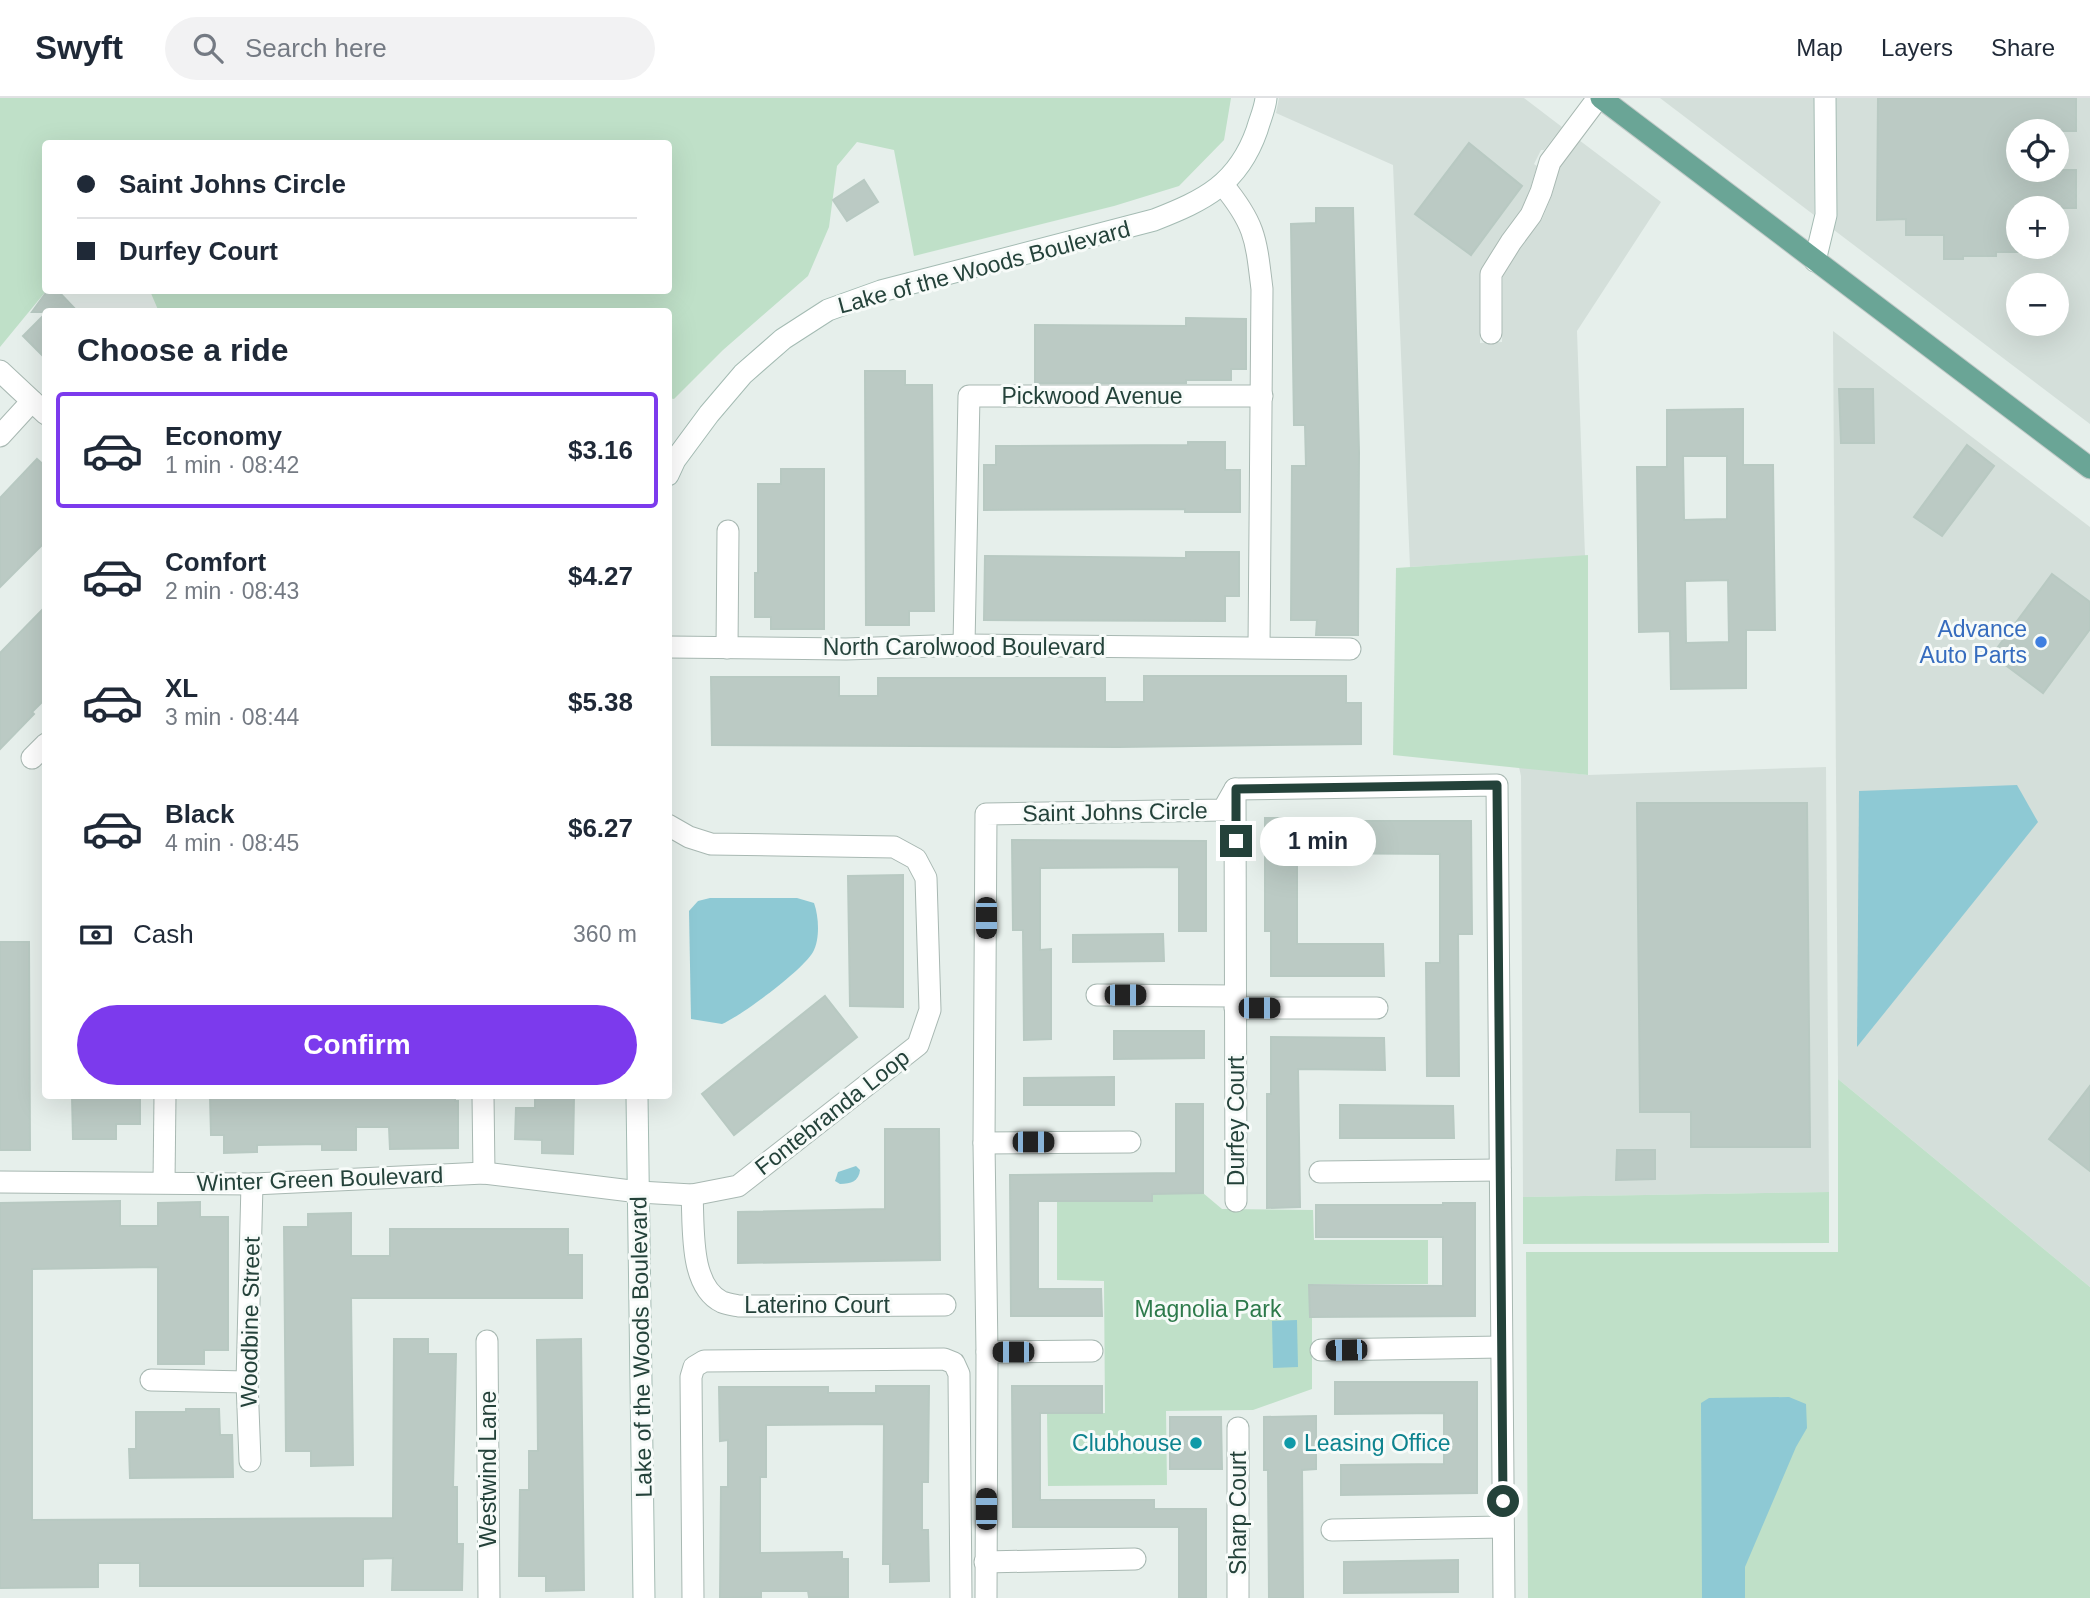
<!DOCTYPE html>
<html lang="en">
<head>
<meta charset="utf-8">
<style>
	body { margin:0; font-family:Arial,sans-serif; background:#f2f2f3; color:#1f2937; height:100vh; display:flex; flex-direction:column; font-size:26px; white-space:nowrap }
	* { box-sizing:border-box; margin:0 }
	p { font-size:23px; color:#747a83 }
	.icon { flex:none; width:38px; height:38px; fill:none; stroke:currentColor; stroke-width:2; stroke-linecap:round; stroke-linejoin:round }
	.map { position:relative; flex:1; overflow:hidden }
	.details { position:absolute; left:42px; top:210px; width:630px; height:791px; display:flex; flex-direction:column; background:#fff; border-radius:7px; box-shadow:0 7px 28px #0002 }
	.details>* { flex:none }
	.guide { position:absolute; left:42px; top:42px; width:630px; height:154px; border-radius:7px; box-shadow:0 7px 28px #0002; display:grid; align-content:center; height:154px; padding:0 35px; background:#fff }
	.fabs { position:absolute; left:2006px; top:21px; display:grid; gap:14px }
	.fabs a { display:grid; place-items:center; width:63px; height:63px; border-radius:50%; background:#fff; box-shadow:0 7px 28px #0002; font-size:35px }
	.end { position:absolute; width:32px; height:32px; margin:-16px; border:9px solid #24423a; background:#fff; box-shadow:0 0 0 4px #fff }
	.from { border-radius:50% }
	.bubble { position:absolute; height:49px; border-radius:24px; background:#fff; box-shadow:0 7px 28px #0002; font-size:23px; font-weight:700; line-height:49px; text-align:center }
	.car { position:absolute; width:21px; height:42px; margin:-21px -10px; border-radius:9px; box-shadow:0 0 5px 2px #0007; background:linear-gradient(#222 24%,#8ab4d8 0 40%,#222 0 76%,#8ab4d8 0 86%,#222 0) }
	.guide b { display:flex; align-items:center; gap:24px; height:66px; font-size:26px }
	.guide b+b { border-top:2px solid #e0e1e3 }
	.guide i { width:18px; height:18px; background:#1f2937 }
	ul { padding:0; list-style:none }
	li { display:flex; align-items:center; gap:21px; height:116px; margin:0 14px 10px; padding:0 21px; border:4px solid transparent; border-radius:7px }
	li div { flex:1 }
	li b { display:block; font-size:26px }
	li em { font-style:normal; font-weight:700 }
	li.selected { border-color:#7c3aed }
	li>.icon { width:63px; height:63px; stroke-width:1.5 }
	h2 { padding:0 35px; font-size:32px; line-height:84px }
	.pay { display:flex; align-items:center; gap:18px; height:77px; padding:0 35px; font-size:26px }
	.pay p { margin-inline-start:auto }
	.button { display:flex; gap:14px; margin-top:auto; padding:14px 35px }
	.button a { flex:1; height:80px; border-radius:42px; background:#7c3aed; color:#fff; font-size:28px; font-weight:700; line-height:80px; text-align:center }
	header { display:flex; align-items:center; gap:42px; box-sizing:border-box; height:98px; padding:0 35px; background:#fff; border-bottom:2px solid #e0e1e3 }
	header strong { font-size:33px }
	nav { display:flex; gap:38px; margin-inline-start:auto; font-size:24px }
	.search { width:490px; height:63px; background:#f2f2f3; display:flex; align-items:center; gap:18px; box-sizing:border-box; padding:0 24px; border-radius:38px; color:#747a83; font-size:26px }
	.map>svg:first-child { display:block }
	.built { fill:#d4dfda; fill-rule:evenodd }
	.green { fill:#bfe0c8 }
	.water { fill:#8ec9d4 }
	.building { fill:#bbcac4; stroke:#b8c9c2; stroke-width:2; fill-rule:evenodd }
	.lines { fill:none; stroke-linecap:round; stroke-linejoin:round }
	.street-casing { stroke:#a8b8b2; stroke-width:23 }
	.secondary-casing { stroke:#a4bbb3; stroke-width:23 }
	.primary-casing { stroke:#c2cac8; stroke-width:23 }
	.street { stroke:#fff; stroke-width:21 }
	.secondary { stroke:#fff; stroke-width:21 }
	.primary { stroke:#6aa596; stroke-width:21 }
	.route { stroke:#24423a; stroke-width:9 }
	.shop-dot { fill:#3f7fe0; stroke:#f7fbf9; stroke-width:2.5 }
	.culture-dot { fill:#0f9aa8; stroke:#f7fbf9; stroke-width:2.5 }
	.labels { text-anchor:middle; stroke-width:6; stroke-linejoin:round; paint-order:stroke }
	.street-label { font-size:23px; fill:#24423a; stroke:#f7fbf9 }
	.shop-label { font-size:23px; fill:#366cbe; stroke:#f7fbf9; text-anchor:end }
	.park-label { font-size:23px; fill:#2d7a4b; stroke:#f7fbf9 }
	.culture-label { font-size:23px; fill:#0d838f; stroke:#f7fbf9; text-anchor:end }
</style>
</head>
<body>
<header>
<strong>Swyft</strong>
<div class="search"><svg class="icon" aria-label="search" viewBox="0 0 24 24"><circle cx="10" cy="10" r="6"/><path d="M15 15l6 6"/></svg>Search here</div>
<nav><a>Map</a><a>Layers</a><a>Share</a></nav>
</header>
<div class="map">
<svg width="2090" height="1500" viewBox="0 0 2090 1500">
	<rect width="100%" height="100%" fill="#e6efeb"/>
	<g class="built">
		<path d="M1279 0H1524L1562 29 1544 52H1541L1534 66 1537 68 1530 91 1521 113 1501 139 1481 171 1480 245 1502 244 1503 178 1520 149 1542 121 1552 97 1560 67 1579 42 1661 104 1577 233 1585 458 1410 469 1393 67 1276 15Z"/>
		<path d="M1660 0H1814V117Z"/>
		<path d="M1836 0H2090V326L1834 132 1837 86ZM2018 33H2056V72H2018ZM2018 110H2056V149H2018ZM2018 187H2056V226H2018Z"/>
		<path d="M1833 233 2090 429V1189L1838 981Z"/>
		<path d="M1519 669 1588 677 1826 669 1829 1094 1523 1099 1521 678Z"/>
	</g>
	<g class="green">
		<path d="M0 0H1231L1224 42 1179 88 1114 108 914 158 894 52 857 44 837 68 829 129 808 178 723 252 674 301 669 300 668 214H159L150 193 668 192V46H46V193L0 249Z"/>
		<path d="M1588 457V677L1393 657 1396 470Z"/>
		<path d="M1838 981 2090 1189V1500H1528L1526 1154H1838Z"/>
		<path d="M1829 1094V1145L1523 1146V1099Z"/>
		<path d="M1152 1095H1203L1222 1111 1313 1112 1314 1142H1428V1186H1312V1291L1253 1312 1166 1313 1167 1387 1048 1388 1047 1316 1105 1315 1104 1183 1057 1182V1104L1152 1103Z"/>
	</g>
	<g class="water">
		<path d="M2017 687 2038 724 1857 949 1859 693Z"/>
		<path d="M710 800H797L814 805C819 819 820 841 813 854 803 872 741 918 722 926L691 921 689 813 698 803Z"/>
		<path d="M856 1068 860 1072C859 1083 851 1086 840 1086L835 1083 838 1074Z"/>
		<path d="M1297 1222 1298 1269 1273 1270 1272 1223Z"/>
		<path d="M1789 1299 1806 1306 1807 1330 1796 1349 1745 1469V1500H1702L1701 1305 1709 1300Z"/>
	</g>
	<g class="building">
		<path d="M1878 0H2076V33H2018V72H2076V110H2018V154H1996V158H1963V161H1944V137H1906V121L1877 122Z"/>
		<path d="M1469 45 1522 88 1471 157 1415 116Z"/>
		<path d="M864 82 878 104 847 123 833 102Z"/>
		<path d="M1316 110H1353L1359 354 1358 537H1316L1317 522H1291L1292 368H1306L1305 327H1294L1291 126 1316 125Z"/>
		<path d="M48 192H57L78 214H32Z"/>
		<path d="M46 215V261L23 238Z"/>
		<path d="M1186 220 1246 221V271H1231V282H1186V285H1035V227L1186 228Z"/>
		<path d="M865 273H905V287H932L934 513H909V527H866Z"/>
		<path d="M1839 291H1873L1874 345H1841Z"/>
		<path d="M1743 311V367H1773L1775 532H1746V590L1671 591 1670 533 1639 534 1637 369H1667V312ZM1683 358H1727V421L1684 422ZM1728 482 1729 544 1686 545 1685 483Z"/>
		<path d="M1188 344H1225V372H1240V414H1185V411L984 412V367H996V348L1188 347Z"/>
		<path d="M1967 347 1994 368 1942 438 1914 419Z"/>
		<path d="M37 361 46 369V443L0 489V400Z"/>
		<path d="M781 371H824V531H771V519H755V475H758V386H781Z"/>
		<path d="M1186 454H1239V498H1225V523L984 522 985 458 1186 460Z"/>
		<path d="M2052 476 2090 504V531L2043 595 1992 557Z"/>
		<path d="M46 508V600L32 614 34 616 0 651V555Z"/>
		<path d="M1144 578H1346V605H1361V646L1118 649 712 647 711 579H839V598H878V580H1105V604H1144Z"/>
		<path d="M1637 705H1807L1810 1049H1691V1014H1640Z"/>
		<path d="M1265 720H1296V723H1471L1472 836H1458L1459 978H1427L1426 865H1440V756L1297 755V846H1383L1384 878H1271V833H1265Z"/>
		<path d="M1012 742 1206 743V833H1179V769L1040 770V852L1051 851V941L1024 942 1023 832H1013Z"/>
		<path d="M903 777V909L850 908 848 778Z"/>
		<path d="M1163 836 1164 863 1073 864V837Z"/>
		<path d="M0 844H29L30 1052H0Z"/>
		<path d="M825 898 857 939 734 1037 702 996Z"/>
		<path d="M1114 933H1204V960L1114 961Z"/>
		<path d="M1271 939 1384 940 1385 972 1298 971 1300 1109 1267 1110V996H1271Z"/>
		<path d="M1114 979V1007H1024V980Z"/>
		<path d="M2090 988V1073L2049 1041Z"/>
		<path d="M72 998H140V1026H116V1041H73Z"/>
		<path d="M210 998H455V1003H458V1050L390 1051 389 1029H356V1052H322V1046L257 1047V1054L224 1055V1037H211Z"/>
		<path d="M535 998H574L573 1056 542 1055V1042L515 1041 516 1010H535Z"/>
		<path d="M1176 1006H1203V1095L1152 1096V1103H1038V1191H1101L1102 1218H1011L1010 1077 1176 1075Z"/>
		<path d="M1340 1007 1453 1008 1454 1040H1340Z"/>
		<path d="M885 1031H939L940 1162 738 1165V1114L885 1111Z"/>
		<path d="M1617 1052H1655V1081L1616 1082Z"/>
		<path d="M120 1103V1128H158V1105L200 1104V1119H228V1252H204V1266H158V1169L32 1171V1422L393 1420 394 1241H428V1256H456L453 1389H457V1446H463L462 1492H392L393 1460 363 1461V1488H140V1465H98V1489L0 1490V1105Z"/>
		<path d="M1443 1105H1475V1218L1310 1219 1309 1187 1443 1188V1139H1316V1107H1443Z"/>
		<path d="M351 1115V1158H390V1131H568V1157H582V1200H351L353 1367 311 1368V1353H286L284 1129H308V1116Z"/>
		<path d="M581 1241 584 1492 546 1493V1478H519L520 1392H529V1353H538L537 1242Z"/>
		<path d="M1335 1284H1477V1395L1341 1397V1367L1444 1366V1315L1335 1316Z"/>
		<path d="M876 1288H929L928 1384H922V1432H928L929 1483 890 1484V1466H883L884 1326 766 1327V1379H760V1455L842 1454V1461H848V1499H809L808 1493H761V1499L720 1500 721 1389H728V1342L720 1343 719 1289H828V1295H876Z"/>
		<path d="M1012 1288H1102V1315H1040V1402H1154V1411H1206V1500H1179V1429H1013Z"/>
		<path d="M186 1311H219L220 1337H232L233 1379 130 1380 129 1351H136V1314H186Z"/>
		<path d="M1316 1318V1371L1302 1372 1303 1500H1269L1268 1372H1264V1319Z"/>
		<path d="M1170 1319H1221L1222 1371H1170Z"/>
		<path d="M1458 1462V1494L1344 1495V1464Z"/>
	</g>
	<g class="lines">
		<defs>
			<g id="street">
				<path d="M1223 87C1256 127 1256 142 1262 191L1259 549"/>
				<path d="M1491 235V176L1511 144 1531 117 1541 94 1550 64 1598 0"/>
				<path d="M0 273 46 316"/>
				<path d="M0 338 32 303"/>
				<path d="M964 547 969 298H1262"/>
				<path d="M668 549 846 551 964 547 1350 551"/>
				<path d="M727 550 728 433"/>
				<path d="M32 660 46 646"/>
				<path d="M1235 691 1497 687 1504 1500"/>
				<path d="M1235 693 1236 1103"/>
				<path d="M1097 897 1235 898"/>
				<path d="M1235 910H1377"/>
				<path d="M483 998 484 1075"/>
				<path d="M984 1045 1130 1044"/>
				<path d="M1320 1074 1500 1072"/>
				<path d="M0 1084 252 1086 484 1075 639 1094 692 1097 738 1088 918 947 930 912 926 780 916 761 894 749 711 746 689 739 668 727"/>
				<path d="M164 1084 165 998"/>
				<path d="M692 1097C694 1129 689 1188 722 1204 727 1206 734 1207 739 1208L945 1207"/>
				<path d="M487 1243 489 1500"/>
				<path d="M1321 1252 1501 1249"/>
				<path d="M987 1254 1092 1253"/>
				<path d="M151 1282 247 1284"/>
				<path d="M1238 1330V1500"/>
				<path d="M250 1363 247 1284 252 1086"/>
				<path d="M1332 1432 1503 1429"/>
				<path d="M985 1464 1135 1461"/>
				<path d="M693 1500 691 1279 694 1269 704 1263 944 1261 954 1265 959 1276 961 1500"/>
				<path d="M986 1500 987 1254 984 1045 986 716 1223 712 1235 691"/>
			</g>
			<g id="secondary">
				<path d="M1815 163 1826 117 1825 0"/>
				<path d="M668 377 675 362 709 316 743 276 783 241 828 212 881 193 1154 122C1205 102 1238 86 1257 32 1260 21 1265 11 1266 0"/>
				<path d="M637 998 644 1500"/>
			</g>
			<path id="primary" d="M1601 0 2090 370"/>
		</defs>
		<use href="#street" class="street-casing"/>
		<use href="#secondary" class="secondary-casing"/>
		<use href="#primary" class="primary-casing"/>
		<use href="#street" class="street"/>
		<use href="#secondary" class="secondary"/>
		<use href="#primary" class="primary"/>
	</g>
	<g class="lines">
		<path class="route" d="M1236 743V691L1497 687 1503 1403"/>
	</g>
	<circle class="shop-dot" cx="2041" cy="544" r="7"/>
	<g class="culture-dot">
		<circle cx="1196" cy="1345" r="7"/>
		<circle cx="1290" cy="1345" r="7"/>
	</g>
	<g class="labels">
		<g class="street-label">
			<text transform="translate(984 169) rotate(-15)" y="8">Lake of the Woods Boulevard</text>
			<text x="1092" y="306">Pickwood Avenue</text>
			<text x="964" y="557">North Carolwood Boulevard</text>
			<text transform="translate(1115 714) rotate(-1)" y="8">Saint Johns Circle</text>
			<text transform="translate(832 1014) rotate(-38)" y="8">Fontebranda Loop</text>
			<text transform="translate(1236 1023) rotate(-90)" y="8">Durfey Court</text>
			<text transform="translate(320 1081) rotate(-2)" y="8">Winter Green Boulevard</text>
			<text x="817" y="1215">Laterino Court</text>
			<text transform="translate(250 1224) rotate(-89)" y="8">Woodbine Street</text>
			<text transform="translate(641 1249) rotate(-91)" y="8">Lake of the Woods Boulevard</text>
			<text transform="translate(488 1371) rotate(-90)" y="8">Westwind Lane</text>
			<text transform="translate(1238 1415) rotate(-90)" y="8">Sharp Court</text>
		</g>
		<g class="shop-label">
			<text x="2027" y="539">Advance<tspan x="2027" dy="26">Auto Parts</tspan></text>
		</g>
		<g class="park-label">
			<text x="1208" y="1219">Magnolia Park</text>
		</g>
		<g class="culture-label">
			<text x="1182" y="1353">Clubhouse</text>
			<text x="1304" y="1353" text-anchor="start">Leasing Office</text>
		</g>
	</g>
</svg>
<div class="fabs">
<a><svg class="icon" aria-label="locate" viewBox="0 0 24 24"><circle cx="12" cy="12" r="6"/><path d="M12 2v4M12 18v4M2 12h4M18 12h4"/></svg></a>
<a>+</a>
<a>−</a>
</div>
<i class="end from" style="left:1503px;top:1403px"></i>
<i class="end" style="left:1236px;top:743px"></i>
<div class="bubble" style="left:1260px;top:719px;width:116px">1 min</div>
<i class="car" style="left:986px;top:820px;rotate:180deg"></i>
<i class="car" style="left:1125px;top:897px;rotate:90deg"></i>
<i class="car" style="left:1259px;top:910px;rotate:90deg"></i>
<i class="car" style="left:1033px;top:1044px;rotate:90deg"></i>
<i class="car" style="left:1346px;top:1252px;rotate:269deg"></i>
<i class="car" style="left:1013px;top:1254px;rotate:270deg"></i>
<i class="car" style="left:986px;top:1411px;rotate:0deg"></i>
<div class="guide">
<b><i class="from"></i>Saint Johns Circle</b>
<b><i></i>Durfey Court</b>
</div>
<section class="details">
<h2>Choose a ride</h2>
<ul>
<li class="selected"><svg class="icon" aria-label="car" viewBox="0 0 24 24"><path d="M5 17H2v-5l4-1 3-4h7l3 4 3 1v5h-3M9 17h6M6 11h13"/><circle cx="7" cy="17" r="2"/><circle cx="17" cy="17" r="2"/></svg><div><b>Economy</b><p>1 min · 08:42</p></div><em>$3.16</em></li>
<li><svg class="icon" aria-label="car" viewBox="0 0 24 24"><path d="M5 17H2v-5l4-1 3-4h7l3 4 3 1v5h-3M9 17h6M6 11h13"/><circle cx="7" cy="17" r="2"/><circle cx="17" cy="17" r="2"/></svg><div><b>Comfort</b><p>2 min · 08:43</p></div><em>$4.27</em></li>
<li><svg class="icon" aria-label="car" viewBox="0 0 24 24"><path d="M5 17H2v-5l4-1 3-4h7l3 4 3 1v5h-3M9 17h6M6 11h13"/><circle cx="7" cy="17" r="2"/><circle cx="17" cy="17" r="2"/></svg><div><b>XL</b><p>3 min · 08:44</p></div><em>$5.38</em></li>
<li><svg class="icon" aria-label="car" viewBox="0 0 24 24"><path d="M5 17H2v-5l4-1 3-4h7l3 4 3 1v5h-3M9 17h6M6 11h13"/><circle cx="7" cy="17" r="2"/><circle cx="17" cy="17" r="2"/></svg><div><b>Black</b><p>4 min · 08:45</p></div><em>$6.27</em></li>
</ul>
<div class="pay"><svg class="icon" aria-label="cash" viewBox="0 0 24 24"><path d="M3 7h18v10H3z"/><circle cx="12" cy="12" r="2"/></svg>Cash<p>360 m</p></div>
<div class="button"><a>Confirm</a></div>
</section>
</div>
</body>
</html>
